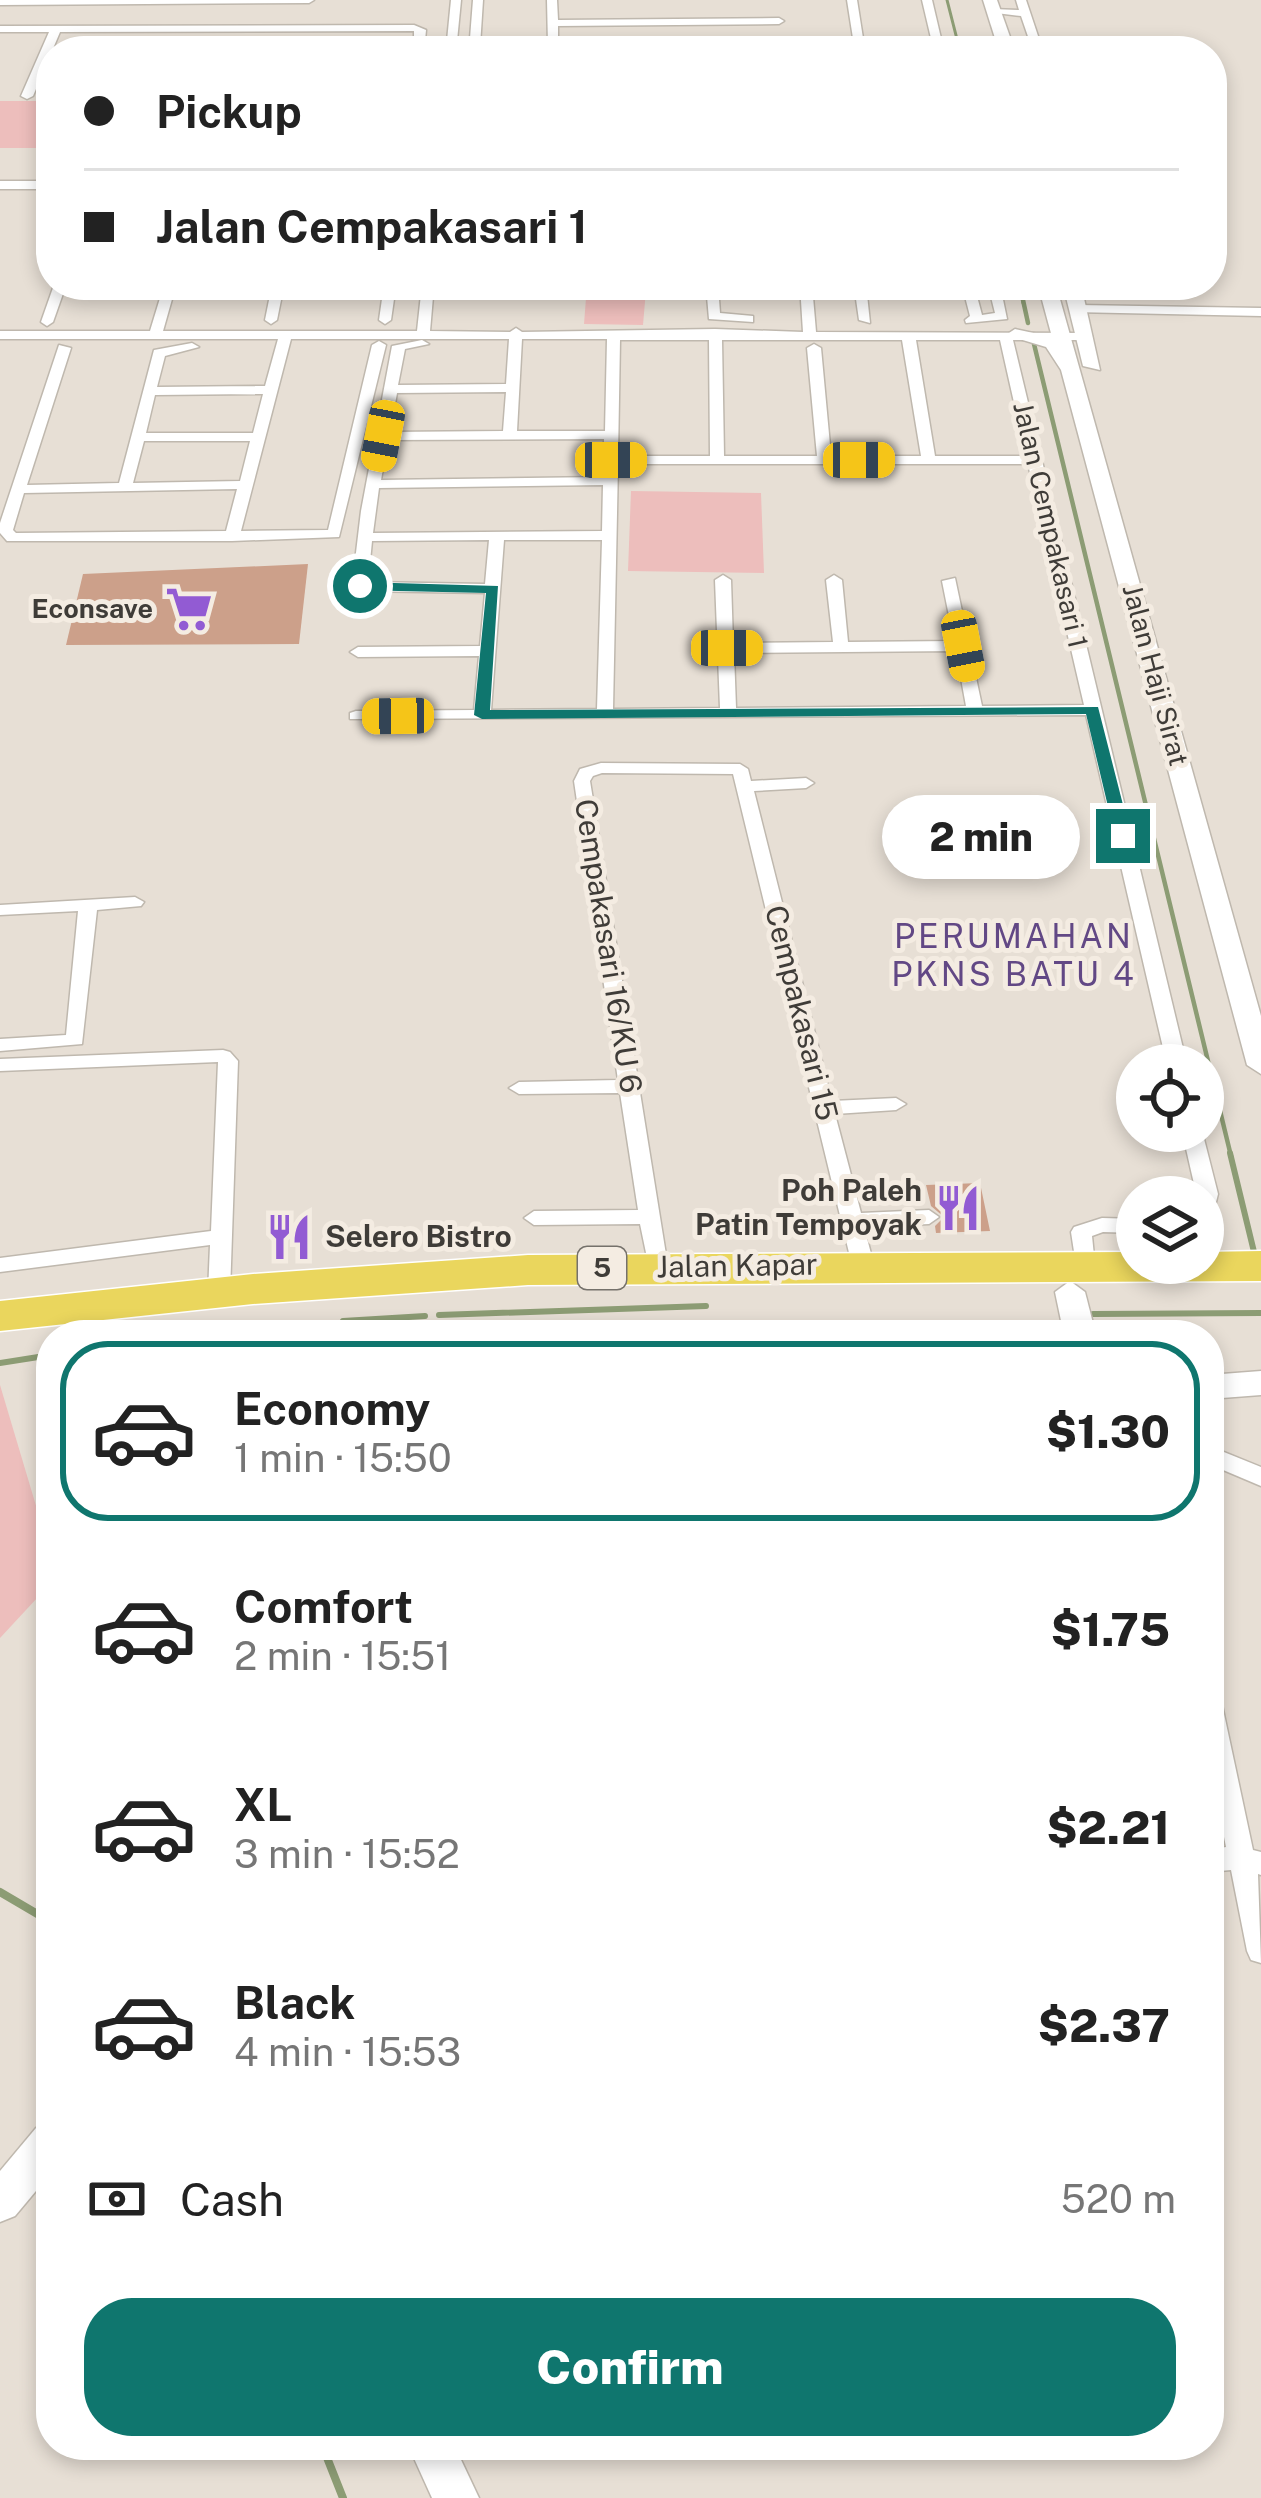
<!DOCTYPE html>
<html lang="en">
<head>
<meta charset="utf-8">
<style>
	body { margin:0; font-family:"Public Sans",sans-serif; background:#f2f2f2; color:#222; height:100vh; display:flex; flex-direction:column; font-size:45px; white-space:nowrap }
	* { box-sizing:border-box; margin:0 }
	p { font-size:39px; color:#767676 }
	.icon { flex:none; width:66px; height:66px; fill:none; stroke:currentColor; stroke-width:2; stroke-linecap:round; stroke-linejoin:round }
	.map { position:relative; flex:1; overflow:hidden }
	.side { position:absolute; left:36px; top:1320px; width:1188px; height:1140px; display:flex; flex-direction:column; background:#fff; border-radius:48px; box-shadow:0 6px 18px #0003 }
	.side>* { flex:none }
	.hud { position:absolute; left:36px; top:36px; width:1191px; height:264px; border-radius:48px; box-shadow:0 6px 18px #0003; display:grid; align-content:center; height:264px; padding:0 48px; background:#fff }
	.fabs { position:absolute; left:1116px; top:1044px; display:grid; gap:24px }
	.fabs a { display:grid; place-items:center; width:108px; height:108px; border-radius:50%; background:#fff; box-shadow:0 6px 18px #0003; font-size:60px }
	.end { position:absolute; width:54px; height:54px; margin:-27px; border:15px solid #0f766e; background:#fff; box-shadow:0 0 0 6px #fff }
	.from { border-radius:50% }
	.bubble { position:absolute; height:84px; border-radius:42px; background:#fff; box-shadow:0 6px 18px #0003; font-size:39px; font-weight:800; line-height:84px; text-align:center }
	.car { position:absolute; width:36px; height:72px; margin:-36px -18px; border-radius:15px; box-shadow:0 0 9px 3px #0007; background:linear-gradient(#f5c518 24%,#345 0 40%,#f5c518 0 76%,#345 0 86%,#f5c518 0) }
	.hud b { display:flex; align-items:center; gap:42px; height:114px; font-size:45px }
	.hud b+b { border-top:3px solid #e0e0e0 }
	.hud i { width:30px; height:30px; background:#222 }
	ul { padding:21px 0 0; list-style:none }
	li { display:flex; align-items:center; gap:36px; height:180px; margin:0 24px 18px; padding:0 24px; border:6px solid transparent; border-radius:48px }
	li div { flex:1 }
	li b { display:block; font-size:45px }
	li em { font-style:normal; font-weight:800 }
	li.on { border-color:#0f766e }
	li>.icon { width:108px; height:108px; stroke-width:1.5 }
	.pay { display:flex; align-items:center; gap:30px; height:132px; padding:0 48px; font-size:45px }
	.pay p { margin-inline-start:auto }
	.action { display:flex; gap:24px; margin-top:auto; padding:24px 48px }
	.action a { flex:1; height:138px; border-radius:48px; background:#0f766e; color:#fff; font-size:48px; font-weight:800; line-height:138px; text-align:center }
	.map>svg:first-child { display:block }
	.green { fill:#edbebc }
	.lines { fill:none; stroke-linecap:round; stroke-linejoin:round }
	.stream-far3 { stroke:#8c9c74; stroke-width:3 }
	.stream-far2 { stroke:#8c9c74; stroke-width:4.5 }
	.stream-far1 { stroke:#8c9c74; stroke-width:6 }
	.stream { stroke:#8c9c74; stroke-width:8 }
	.building { fill:#cca08a }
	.street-casing { stroke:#bfb8ae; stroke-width:3 }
	.secondary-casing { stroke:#bfb8ae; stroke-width:3 }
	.highway-casing { stroke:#fff; stroke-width:3 }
	.street { fill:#fff; fill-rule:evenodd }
	.secondary { fill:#fff; fill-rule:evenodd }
	.highway { fill:#ead65d; fill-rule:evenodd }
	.route { fill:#0f766e }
	.labels { text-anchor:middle; stroke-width:10; stroke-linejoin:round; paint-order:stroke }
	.far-street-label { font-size:27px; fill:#3f3c38; stroke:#f4ece2 }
	.far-poi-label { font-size:27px; font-weight:bold; fill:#3f3c38; stroke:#f4ece2; text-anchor:end }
	.shield { fill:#f4ece2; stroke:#75716b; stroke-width:3 }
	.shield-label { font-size:27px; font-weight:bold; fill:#3f3c38 }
	.street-label { font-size:30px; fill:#3f3c38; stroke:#f4ece2 }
	.poi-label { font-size:30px; font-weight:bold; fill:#3f3c38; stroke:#f4ece2; text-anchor:end }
	.neighbourhood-label { font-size:33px; letter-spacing:3px; fill:#624885; stroke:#f4ece2 }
</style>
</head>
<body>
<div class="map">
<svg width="1261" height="2498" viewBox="0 0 1261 2498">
	<rect width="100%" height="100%" fill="#e7dfd5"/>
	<g class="green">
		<rect x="0" y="101" width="51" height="47"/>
		<path d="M587 285H702V290H646L643 325 584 324Z"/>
		<path d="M631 491 761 493 764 573 628 571Z"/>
		<path d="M0 1385 51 1556V1583L0 1638Z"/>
	</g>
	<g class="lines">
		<g class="stream-far3">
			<path d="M947 0 960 51"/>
			<path d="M1019 285 1023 303"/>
		</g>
		<g class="stream-far2">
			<path d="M1023 300 1028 323"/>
			<path d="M1034 344 1231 1156"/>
		</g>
		<g class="stream-far1">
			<path d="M1230 1153 1255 1256"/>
			<path d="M1093 1314 1261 1313"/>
			<path d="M439 1315 706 1306"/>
			<path d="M343 1321 425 1316"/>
			<path d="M268 1329 317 1324"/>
			<path d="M212 1335 250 1331"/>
			<path d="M0 1363 51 1355"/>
		</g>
		<g class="stream">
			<path d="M0 1892 51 1922"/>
			<path d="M322 2445 343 2498"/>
		</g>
	</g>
	<g class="building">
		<path d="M308 564 299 644 66 645 83 574Z"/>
		<path d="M980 1183 990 1231 936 1233 935 1226 944 1217 931 1206 926 1185Z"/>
	</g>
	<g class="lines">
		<defs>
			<g id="street">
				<path d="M0 0H314L309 3 0 5Z"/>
				<path d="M451 0H461L456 51H446Z"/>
				<path d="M473 0H483L480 46 548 45 547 0H557L558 20 779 18 784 21 779 24 558 26V48L781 47 786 50 469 51Z"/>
				<path d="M847 0H857L865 51H855Z"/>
				<path d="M922 0H932L944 51H934Z"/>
				<path d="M1016 0H1026L1043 51H1033L1021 16 988 12 993 9 1019 10Z"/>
				<path d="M414 25 426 30 424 51H414V31L60 32 33 96 27 99 21 96 49 32H0V26Z"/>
				<rect x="0" y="181" width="51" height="8"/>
				<path d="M54 285H66L53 322 47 326 41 322Z"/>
				<path d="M164 285H176L163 331H417L422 285H434L430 331 510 332 516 328 522 332 715 329 803 332 800 285H812L816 332 1090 333 1092 336 1085 340H1013L1187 1065H1167L1086 715 350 719V713L356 711 474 710 479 656 358 657 350 652 358 647 480 646 485 593 360 591 352 586 361 511 392 346 422 340 429 344 405 349 398 385 506 384 509 339H291L241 531 328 530 372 345 379 341 386 345 339 537 232 541H7L0 533V523L59 345 71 348 27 485 119 483 154 350 192 343 199 347 165 356 157 387 265 386 278 339H0V331H150ZM522 339H607L605 431H517ZM620 340H709L710 456H618ZM722 340H902L921 456H831L821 348 814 344 807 348 817 456H724ZM916 340H1000L1026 456H935ZM506 392 503 431 390 432 397 393ZM263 394 253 433H146L155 395ZM604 439 603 477 381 480 388 440ZM144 441H250L240 481 133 483ZM618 464H1028L1084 705 982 706 955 578 942 581 954 641 848 642 842 580 834 575 826 580 833 642 733 643 731 580 723 575 715 580 720 708 613 709ZM603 485 602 531 373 533 379 488ZM237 489 226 531 16 533 13 530 24 493ZM489 540 485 584 368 582 372 541ZM504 540H602L597 709 491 710ZM956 651 966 706 736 708 734 653Z"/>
				<path d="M272 285H284L277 320 271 324 265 320Z"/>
				<path d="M384 285H396L391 320 385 324 379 320Z"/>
				<path d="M706 285H718L720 313 753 316V322L709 319Z"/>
				<path d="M854 285H866L870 323 859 320Z"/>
				<path d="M962 285H974L982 315 995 313 988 285H1000L1007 319 966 323 965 320 970 316Z"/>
				<path d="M1078 305 1261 308V316L1073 312 1072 309Z"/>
				<path d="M601 763 740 764 748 769 751 781 806 778 814 783 806 788 754 791 832 1101 896 1098 906 1104 896 1110 835 1114 861 1213 929 1210 939 1217 929 1224 864 1227 874 1265 870 1270 863 1272 852 1265 733 774 602 773 593 776 590 781 668 1267 657 1274 650 1272 640 1224 534 1225 524 1218 534 1211 638 1210 620 1093 519 1094 509 1088 519 1082 618 1080 574 781 580 769Z"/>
				<path d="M135 897 144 902 141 906 97 910 82 1044 0 1051V1039L66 1035 78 911 0 915V905Z"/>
				<path d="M223 1050 230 1052 238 1061 230 1293 227 1298H211L208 1293 210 1245 0 1272V1258L211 1231 218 1062 0 1071V1059Z"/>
				<path d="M1182 1131H1202L1218 1194 1213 1214 1203 1221V1197H1197Z"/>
				<path d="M1102 1218 1137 1219V1233L1103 1232 1092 1236 1095 1266 1091 1271H1077L1071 1232 1074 1227Z"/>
				<path d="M1209 1446 1261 1467V1486L1209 1464Z"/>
				<path d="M1209 1690 1218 1693 1221 1700 1253 1850 1261 1852V1875L1258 1874 1261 1963 1251 1960 1247 1951 1231 1870 1209 1872V1850L1226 1847 1209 1761Z"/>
			</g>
			<g id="secondary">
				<path d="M983 0H997L1015 51H999Z"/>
				<path d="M1038 285H1056L1261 1016V1074L1247 1065 1061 370 1046 347 1006 335 1015 329 1052 337Z"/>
				<path d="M1063 285H1081L1100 370 1083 366Z"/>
				<path d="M1070 1281 1085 1292 1096 1335H1064L1055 1292Z"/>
				<path d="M1261 1371V1395L1209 1399V1375Z"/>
				<path d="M51 2123V2173L15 2216 0 2222V2171L36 2128Z"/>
				<path d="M408 2445H454L479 2498H432Z"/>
			</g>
			<path id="highway" d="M1261 1251V1281L528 1285 253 1304 0 1331V1301L253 1274 528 1255 1137 1252V1263H1203V1252Z"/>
		</defs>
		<use href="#street" class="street-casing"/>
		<use href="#secondary" class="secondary-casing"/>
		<use href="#highway" class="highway-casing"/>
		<use href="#street" class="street"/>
		<use href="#secondary" class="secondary"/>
		<use href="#highway" class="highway"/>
	</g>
	<path class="route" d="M360 582 498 586 490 710 1098 707 1131 836 1123 841 1115 836 1086 714 482 719 474 715 486 593 355 590Z"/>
	<defs>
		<symbol id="supermarket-bare" viewBox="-9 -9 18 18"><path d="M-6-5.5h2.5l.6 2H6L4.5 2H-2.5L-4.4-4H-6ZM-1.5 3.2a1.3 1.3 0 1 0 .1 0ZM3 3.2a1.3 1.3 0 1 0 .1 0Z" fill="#925bd3" stroke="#f4ece2" stroke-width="2.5" paint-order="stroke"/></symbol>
		<symbol id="restaurant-bare" viewBox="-9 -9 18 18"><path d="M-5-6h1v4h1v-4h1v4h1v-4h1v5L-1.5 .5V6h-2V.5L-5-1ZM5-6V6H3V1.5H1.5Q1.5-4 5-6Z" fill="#925bd3" stroke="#f4ece2" stroke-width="2.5" paint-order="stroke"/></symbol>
	</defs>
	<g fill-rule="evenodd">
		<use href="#supermarket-bare" x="156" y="576" width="66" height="66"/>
		<use href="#restaurant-bare" x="925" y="1175" width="66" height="66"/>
		<use href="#restaurant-bare" x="256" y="1204" width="66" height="66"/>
	</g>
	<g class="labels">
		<g class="far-street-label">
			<text transform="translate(1050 525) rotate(77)" y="9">Jalan Cempakasari 1</text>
			<text transform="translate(1155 675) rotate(75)" y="9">Jalan Haji Sirat</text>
		</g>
		<g class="far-poi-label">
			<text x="153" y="618">Econsave</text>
		</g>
		<rect class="shield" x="578" y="1247" width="48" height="42" rx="9"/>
		<g class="shield-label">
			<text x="602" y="1277">5</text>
		</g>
		<g class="street-label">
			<text transform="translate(608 946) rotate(81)" y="10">Cempakasari 16/KU 6</text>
			<text transform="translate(801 1013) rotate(76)" y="10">Cempakasari 15</text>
			<text transform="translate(737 1266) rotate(-1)" y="10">Jalan Kapar</text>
		</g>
		<g class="poi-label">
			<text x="922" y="1201">Poh Paleh<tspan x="922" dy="34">Patin Tempoyak</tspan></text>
			<text x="325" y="1247" text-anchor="start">Selero Bistro</text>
		</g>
		<g class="neighbourhood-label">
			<text x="1014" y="948">PERUMAHAN<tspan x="1014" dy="38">PKNS BATU 4</tspan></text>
		</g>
	</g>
</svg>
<div class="fabs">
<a><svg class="icon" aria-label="locate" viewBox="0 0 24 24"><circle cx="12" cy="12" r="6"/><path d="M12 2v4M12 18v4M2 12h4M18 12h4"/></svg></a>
<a><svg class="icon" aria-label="layers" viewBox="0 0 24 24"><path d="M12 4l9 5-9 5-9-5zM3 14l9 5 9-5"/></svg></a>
</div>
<i class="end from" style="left:360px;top:586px"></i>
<i class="end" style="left:1123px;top:836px"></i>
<div class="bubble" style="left:882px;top:795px;width:198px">2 min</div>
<i class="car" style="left:383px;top:436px;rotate:191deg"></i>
<i class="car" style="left:611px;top:460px;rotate:90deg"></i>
<i class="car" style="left:859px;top:460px;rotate:90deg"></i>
<i class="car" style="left:963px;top:646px;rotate:169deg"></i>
<i class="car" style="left:727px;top:648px;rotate:90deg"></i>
<i class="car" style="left:398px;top:716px;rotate:269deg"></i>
<div class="hud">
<b><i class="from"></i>Pickup</b>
<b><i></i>Jalan Cempakasari 1</b>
</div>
<section class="side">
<ul>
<li class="on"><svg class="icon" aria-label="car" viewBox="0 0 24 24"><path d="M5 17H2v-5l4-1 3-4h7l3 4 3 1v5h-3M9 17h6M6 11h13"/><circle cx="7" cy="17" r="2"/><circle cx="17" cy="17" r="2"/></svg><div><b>Economy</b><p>1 min · 15:50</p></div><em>$1.30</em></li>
<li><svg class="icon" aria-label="car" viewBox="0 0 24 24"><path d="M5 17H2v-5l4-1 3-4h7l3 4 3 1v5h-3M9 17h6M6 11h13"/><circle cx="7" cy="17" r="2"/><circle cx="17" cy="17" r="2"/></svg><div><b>Comfort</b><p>2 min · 15:51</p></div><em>$1.75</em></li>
<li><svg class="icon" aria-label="car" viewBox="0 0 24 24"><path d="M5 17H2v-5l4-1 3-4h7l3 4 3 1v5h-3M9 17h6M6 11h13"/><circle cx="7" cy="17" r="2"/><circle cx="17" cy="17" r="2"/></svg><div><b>XL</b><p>3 min · 15:52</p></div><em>$2.21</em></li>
<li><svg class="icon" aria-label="car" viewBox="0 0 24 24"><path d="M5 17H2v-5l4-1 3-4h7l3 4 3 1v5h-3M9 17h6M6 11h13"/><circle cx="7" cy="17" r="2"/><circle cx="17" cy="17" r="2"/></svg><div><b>Black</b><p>4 min · 15:53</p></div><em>$2.37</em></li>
</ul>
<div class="pay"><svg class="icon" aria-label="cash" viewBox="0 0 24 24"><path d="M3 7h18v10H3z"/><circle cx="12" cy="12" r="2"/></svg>Cash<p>520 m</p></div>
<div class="action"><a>Confirm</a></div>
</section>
</div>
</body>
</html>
